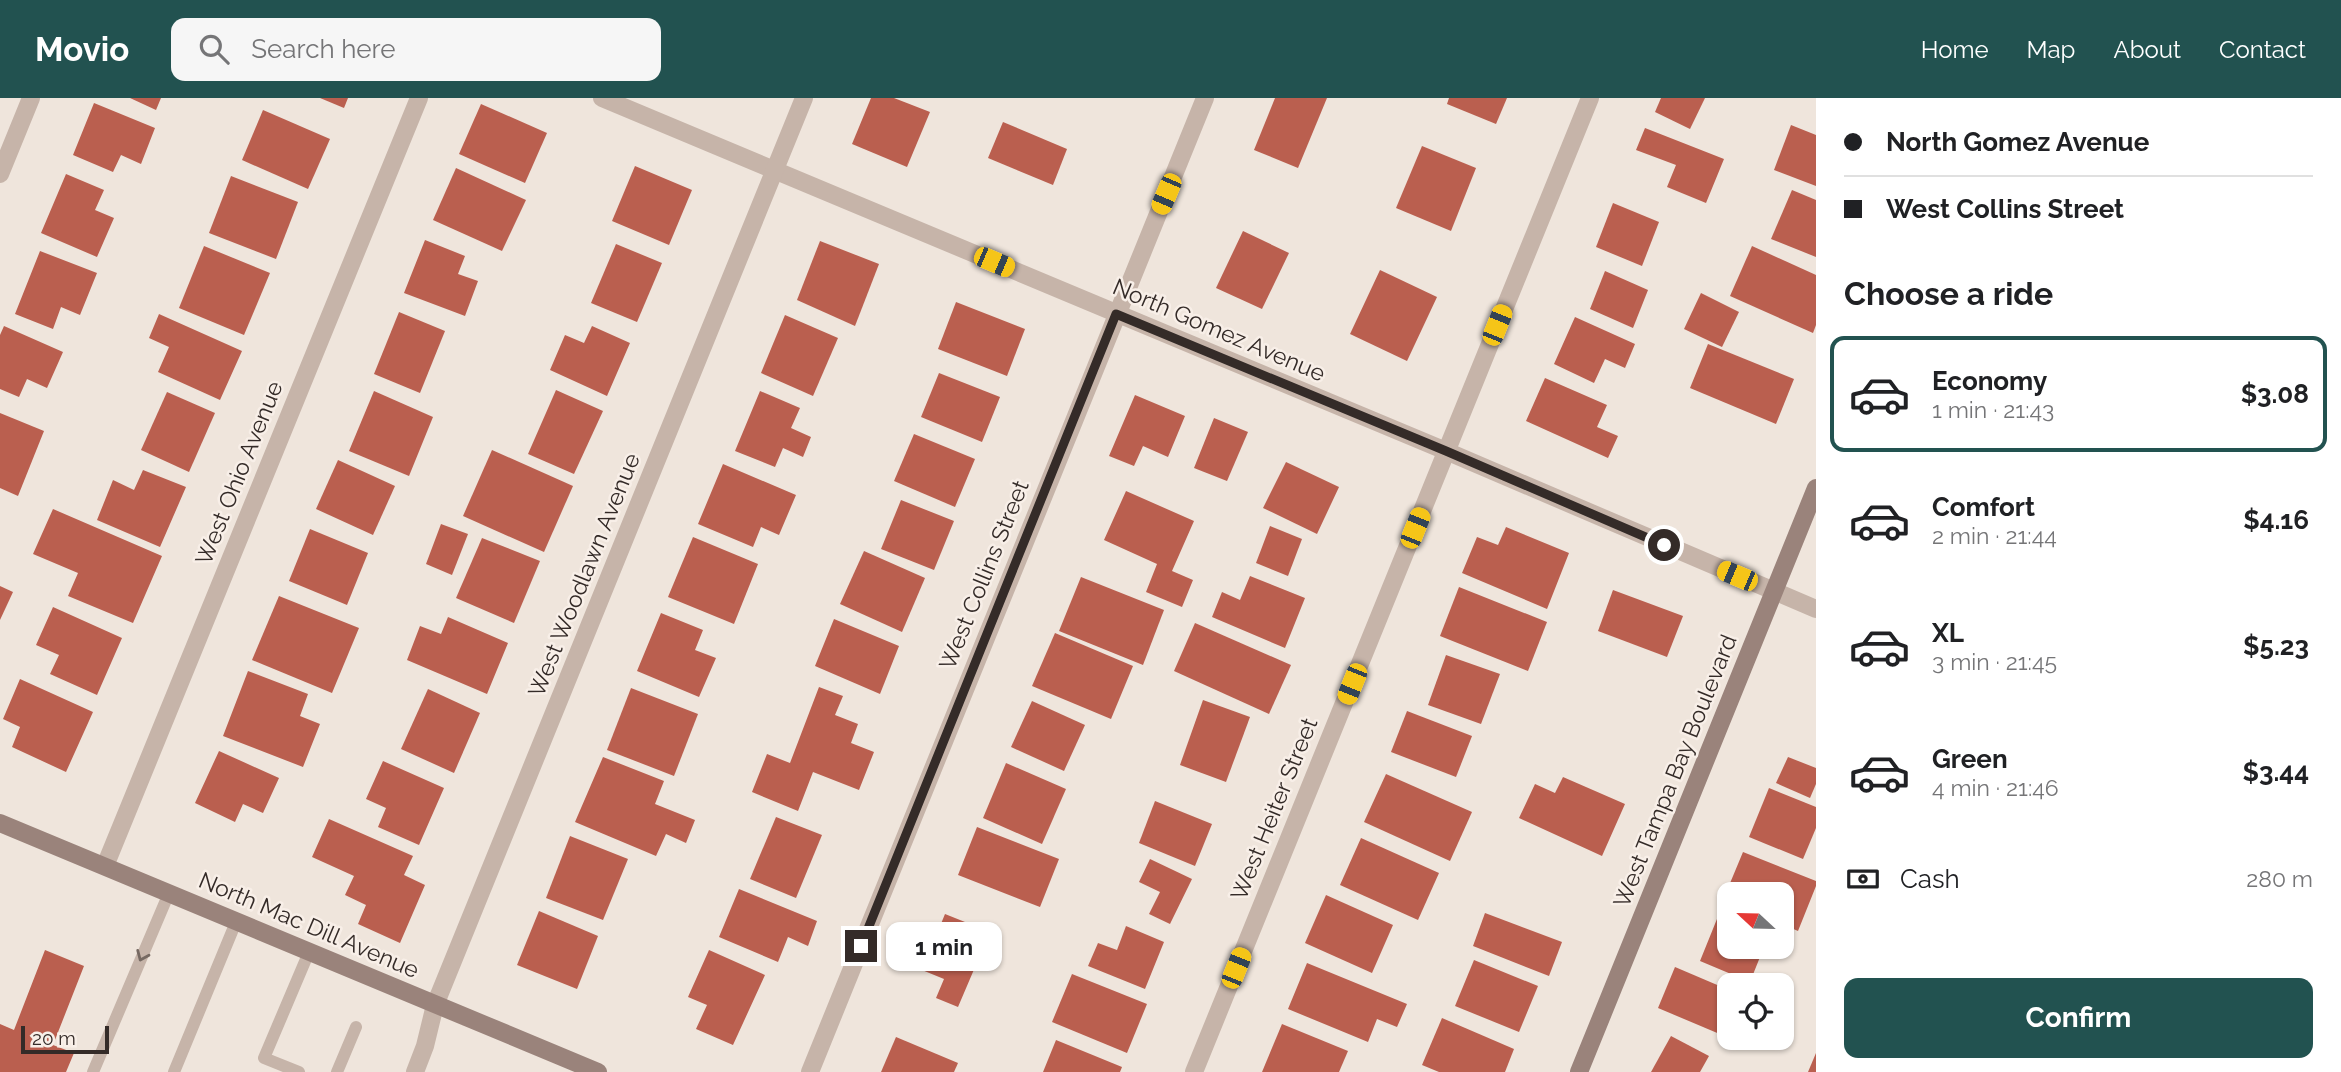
<!DOCTYPE html>
<html lang="en">
<head>
<meta charset="utf-8">
<style>
	body { margin:0; font-family:Raleway,sans-serif; background:#f6f6f6; color:#202124; height:100vh; display:flex; flex-direction:column; font-size:26px; white-space:nowrap }
	* { box-sizing:border-box; margin:0 }
	p { font-size:23px; color:#757577 }
	.icon { flex:none; width:38px; height:38px; fill:none; stroke:currentColor; stroke-width:2; stroke-linecap:round; stroke-linejoin:round }
	.map { position:relative; flex:1; overflow:hidden }
	.drawer { display:flex; flex-direction:column; background:#fff; width:525px }
	.drawer>* { flex:none }
	.banner { display:grid; align-content:center; height:154px; padding:0 28px; background:#fff }
	.needle { width:46px; rotate:292deg }
	.tools { position:absolute; left:1717px; top:784px; display:grid; gap:14px }
	.tools a { display:grid; place-items:center; width:77px; height:77px; border-radius:14px; background:#fff; box-shadow:0 2px 5px #0004; font-size:35px }
	.scale { position:absolute; left:21px; bottom:18px; width:88px; box-sizing:border-box; padding-left:7px; border:4px solid #342b28; border-top:0; font-size:19px; line-height:24px; white-space:nowrap; color:#342b28; -webkit-text-stroke:5px #f8efe8; paint-order:stroke }
	.end { position:absolute; width:32px; height:32px; margin:-16px; border:9px solid #342b28; background:#fff; box-shadow:0 0 0 4px #fff }
	.from { border-radius:50% }
	.bubble { position:absolute; height:49px; border-radius:14px; background:#fff; box-shadow:0 2px 5px #0004; font-size:23px; font-weight:700; line-height:49px; text-align:center }
	.car { position:absolute; width:21px; height:42px; margin:-21px -10px; border-radius:9px; box-shadow:0 0 5px 2px #0007; background:linear-gradient(#f5c518 24%,#345 0 40%,#f5c518 0 76%,#345 0 86%,#f5c518 0) }
	.banner b { display:flex; align-items:center; gap:24px; height:66px; font-size:26px }
	.banner b+b { border-top:2px solid #e0e0e0 }
	.banner i { width:18px; height:18px; background:#202124 }
	ul { padding:0; list-style:none }
	li { display:flex; align-items:center; gap:21px; height:116px; margin:0 14px 10px; padding:0 14px; border:4px solid transparent; border-radius:14px }
	li div { flex:1 }
	li b { display:block; font-size:26px }
	li em { font-style:normal; font-weight:700 }
	li.selected { border-color:#225250 }
	li>.icon { width:63px; height:63px; stroke-width:1.5 }
	h2 { padding:0 28px; font-size:32px; line-height:84px }
	.pay { display:flex; align-items:center; gap:18px; height:77px; padding:0 28px; font-size:26px }
	.pay p { margin-inline-start:auto }
	.button { display:flex; gap:14px; margin-top:auto; padding:14px 28px }
	.button a { flex:1; height:80px; border-radius:14px; background:#225250; color:#fff; font-size:28px; font-weight:700; line-height:80px; text-align:center }
	header { display:flex; align-items:center; gap:42px; box-sizing:border-box; height:98px; padding:0 35px; background:#225250; color:#fff }
	header strong { font-size:33px }
	nav { display:flex; gap:38px; margin-inline-start:auto; font-size:24px }
	.search { width:490px; height:63px; background:#f6f6f6; display:flex; align-items:center; gap:18px; box-sizing:border-box; padding:0 24px; border-radius:14px; color:#757577; font-size:26px }
	main { display:flex; flex:1; min-height:0 }
	.map>svg:first-child { display:block }
	.building { fill:#ba5f4f }
	.lines { fill:none; stroke-linecap:round; stroke-linejoin:round }
	.lane { stroke:#c6b4a9; stroke-width:12 }
	.street { stroke:#c6b4a9; stroke-width:18 }
	.secondary { stroke:#9a837b; stroke-width:18 }
	.oneway { stroke:#766962 }
	.route { stroke:#342b28; stroke-width:9 }
	.labels { text-anchor:middle; stroke-width:5; stroke-linejoin:round; paint-order:stroke }
	.street-label { font-size:23px; fill:#342b28; stroke:#f8efe8 }
</style>
</head>
<body>
<header>
<strong>Movio</strong>
<div class="search"><svg class="icon" aria-label="search" viewBox="0 0 24 24"><circle cx="10" cy="10" r="6"/><path d="M15 15l6 6"/></svg>Search here</div>
<nav><a>Home</a><a>Map</a><a>About</a><a>Contact</a></nav>
</header>
<main>
<div class="map">
<svg width="1816" height="974" viewBox="0 0 1816 974">
	<rect width="100%" height="100%" fill="#efe5dc"/>
	<g class="building">
		<path d="M130 0H161L156 12Z"/>
		<path d="M320 0H348L344 10Z"/>
		<path d="M871 0H894L930 14 907 69 852 46Z"/>
		<path d="M1275 0H1327L1298 70 1254 52Z"/>
		<path d="M1449 0H1507L1496 26 1447 6Z"/>
		<path d="M1661 0H1705L1690 31 1655 14Z"/>
		<path d="M94 5 155 30 141 66 121 57 113 74 73 57Z"/>
		<path d="M481 6 547 35 525 85 459 56Z"/>
		<path d="M263 12 330 41 308 91 242 62Z"/>
		<path d="M1003 24 1067 51 1053 87 988 60Z"/>
		<path d="M1791 27 1816 37V88L1774 72Z"/>
		<path d="M1645 30 1724 61 1706 105 1667 89 1676 67 1636 52Z"/>
		<path d="M1422 48 1476 70 1451 133 1396 110Z"/>
		<path d="M635 68 692 92 669 147 612 123Z"/>
		<path d="M456 70 526 102 502 153 433 122Z"/>
		<path d="M66 76 104 92 95 112 114 120 97 159 41 135Z"/>
		<path d="M231 78 298 104 276 161 209 135Z"/>
		<path d="M1792 92 1816 102V159L1771 141Z"/>
		<path d="M1613 105 1659 124 1642 168 1596 149Z"/>
		<path d="M1243 133 1289 155 1262 211 1216 190Z"/>
		<path d="M425 142 465 158 458 176 478 183 465 218 404 195Z"/>
		<path d="M820 143 879 166 855 228 797 202Z"/>
		<path d="M616 146 662 165 637 224 591 205Z"/>
		<path d="M204 148 270 175 244 237 179 210Z"/>
		<path d="M1752 148 1816 177V227L1813 235 1730 198Z"/>
		<path d="M40 153 97 175 80 217 61 209 53 231 15 216Z"/>
		<path d="M1380 172 1437 199 1407 263 1350 236Z"/>
		<path d="M1605 173 1648 192 1633 230 1590 211Z"/>
		<path d="M1701 195 1739 214 1722 249 1684 231Z"/>
		<path d="M956 204 1025 231 1007 278 938 251Z"/>
		<path d="M399 214 445 233 420 295 374 276Z"/>
		<path d="M159 216 242 253 220 302 158 274 169 249 149 240Z"/>
		<path d="M785 217 838 240 813 298 761 275Z"/>
		<path d="M1575 219 1635 246 1625 270 1605 261 1594 285 1554 266Z"/>
		<path d="M4 228 63 254 47 290 27 281 19 299 0 291V237Z"/>
		<path d="M592 228 630 245 607 298 550 272 565 237 584 245Z"/>
		<path d="M1708 246 1794 281 1776 326 1690 290Z"/>
		<path d="M939 275 1000 299 982 344 921 319Z"/>
		<path d="M1545 280 1607 307 1597 329 1618 338 1608 360 1526 323Z"/>
		<path d="M556 292 603 313 574 376 528 356Z"/>
		<path d="M374 293 433 319 409 378 349 353Z"/>
		<path d="M760 293 800 310 791 330 811 339 803 359 783 350 775 369 735 353Z"/>
		<path d="M167 294 215 315 189 374 141 352Z"/>
		<path d="M1135 297 1185 318 1168 359 1143 348 1134 368 1109 358Z"/>
		<path d="M0 315 44 333 18 398 0 390Z"/>
		<path d="M1214 320 1248 334 1227 383 1194 370Z"/>
		<path d="M914 336 975 361 955 409 894 383Z"/>
		<path d="M492 352 573 388 544 454 463 418Z"/>
		<path d="M338 362 395 388 373 437 316 411Z"/>
		<path d="M1286 364 1339 389 1317 436 1263 410Z"/>
		<path d="M723 366 796 397 779 437 761 429 753 449 698 426Z"/>
		<path d="M143 372 186 389 160 449 97 422 113 382 134 392Z"/>
		<path d="M1126 393 1194 423 1172 473 1193 482 1182 509 1146 494 1157 466 1104 442Z"/>
		<path d="M901 402 954 423 934 472 881 451Z"/>
		<path d="M53 411 162 458 133 525 68 498 78 475 33 456Z"/>
		<path d="M441 426 468 436 452 477 426 466Z"/>
		<path d="M1270 428 1302 441 1288 478 1256 465Z"/>
		<path d="M1506 429 1569 455 1547 511 1462 475 1477 439 1498 447Z"/>
		<path d="M310 431 368 455 347 507 289 483Z"/>
		<path d="M693 439 758 466 734 526 668 499Z"/>
		<path d="M482 440 540 463 514 525 456 500Z"/>
		<path d="M864 453 925 480 902 534 840 506Z"/>
		<path d="M1250 478 1305 500 1285 550 1212 519 1222 494 1240 502Z"/>
		<path d="M1081 479 1164 512 1143 567 1059 533Z"/>
		<path d="M0 488 13 494 0 522Z"/>
		<path d="M1459 489 1547 524 1528 573 1440 538Z"/>
		<path d="M1613 492 1683 518 1667 559 1598 533Z"/>
		<path d="M279 498 359 530 332 595 252 562Z"/>
		<path d="M53 509 122 540 97 597 50 576 59 557 36 547Z"/>
		<path d="M661 515 703 532 695 552 716 560 699 599 637 573Z"/>
		<path d="M448 519 508 545 487 596 407 562 420 528 441 536Z"/>
		<path d="M834 521 899 548 880 596 815 568Z"/>
		<path d="M1195 525 1291 567 1269 616 1174 573Z"/>
		<path d="M1055 535 1133 568 1111 621 1032 588Z"/>
		<path d="M1446 557 1500 576 1481 626 1428 607Z"/>
		<path d="M248 573 308 596 300 618 320 626 303 669 223 638Z"/>
		<path d="M20 581 93 614 66 674 12 649 20 629 3 621Z"/>
		<path d="M819 589 843 598 835 617 858 626 851 645 874 654 859 692 813 674 798 713 752 694 767 656 790 665Z"/>
		<path d="M631 590 698 616 674 678 607 652Z"/>
		<path d="M428 591 480 615 454 675 401 651Z"/>
		<path d="M1203 602 1250 619 1226 684 1180 667Z"/>
		<path d="M1032 603 1085 627 1064 673 1011 649Z"/>
		<path d="M1407 613 1472 638 1456 679 1391 654Z"/>
		<path d="M219 653 279 680 263 715 243 706 235 724 195 705Z"/>
		<path d="M603 659 664 683 655 706 695 722 686 745 666 736 656 758 575 724Z"/>
		<path d="M1788 659 1816 670V686L1810 700 1776 685Z"/>
		<path d="M383 663 444 690 419 747 378 729 386 710 366 701Z"/>
		<path d="M1006 665 1066 691 1042 746 983 720Z"/>
		<path d="M1386 676 1472 714 1450 763 1364 724Z"/>
		<path d="M1563 679 1625 706 1602 758 1519 720 1535 686 1555 695Z"/>
		<path d="M1769 690 1816 709V730L1803 761 1749 739Z"/>
		<path d="M1155 703 1212 726 1195 768 1139 745Z"/>
		<path d="M776 719 822 737 796 800 750 781Z"/>
		<path d="M329 721 413 758 404 777 425 787 400 845 358 826 366 807 345 797 354 778 312 759Z"/>
		<path d="M977 729 1059 761 1040 809 958 777Z"/>
		<path d="M570 738 628 761 603 822 546 800Z"/>
		<path d="M1361 740 1439 775 1418 822 1340 787Z"/>
		<path d="M1743 754 1816 783V788L1798 833 1782 826V796H1729V805L1723 802Z"/>
		<path d="M1150 761 1192 781 1170 826 1149 816 1160 794 1139 784Z"/>
		<path d="M739 791 817 823 808 848 788 839 778 864 719 839Z"/>
		<path d="M1326 797 1393 827 1372 875 1305 845Z"/>
		<path d="M539 813 598 838 577 891 517 867Z"/>
		<path d="M1485 815 1562 844 1549 878 1473 848Z"/>
		<path d="M945 816 990 834 958 909 936 900 944 881 922 872Z"/>
		<path d="M1719 816 1729 820V849H1764L1750 884 1700 863Z"/>
		<path d="M1126 828 1164 844 1145 891 1088 868 1098 845 1117 852Z"/>
		<path d="M45 852 84 868 53 947 74 955 66 974H0V926L14 932Z"/>
		<path d="M709 852 765 877 733 947 696 931 707 907 688 899Z"/>
		<path d="M1474 862 1538 888 1519 934 1455 908Z"/>
		<path d="M1307 865 1407 906 1397 929 1377 921 1368 944 1288 911Z"/>
		<path d="M1675 869 1729 892V919L1722 937 1658 910Z"/>
		<path d="M1072 876 1147 906 1127 955 1052 924Z"/>
		<path d="M1442 920 1514 951 1505 974H1439L1422 967Z"/>
		<path d="M1282 926 1348 953 1339 974H1262Z"/>
		<path d="M1671 938 1709 958 1700 974H1651Z"/>
		<path d="M896 939 958 965 954 974H881Z"/>
		<path d="M1056 942 1122 969 1120 974H1043Z"/>
		<path d="M1816 955V974H1808Z"/>
	</g>
	<g class="lines">
		<g class="lane">
			<path d="M93 974 169 795"/>
			<path d="M174 974 236 824"/>
			<path d="M299 974 264 960 309 854"/>
			<path d="M337 974 356 929"/>
		</g>
		<g class="street">
			<path d="M602 0 1446 353 1816 511"/>
			<path d="M0 76 31 0"/>
			<path d="M105 768 419 0"/>
			<path d="M415 974 425 948 435 907 804 0"/>
			<path d="M810 974 1205 0"/>
			<path d="M1194 974 1590 0"/>
		</g>
		<g class="secondary">
			<path d="M0 725 598 974"/>
			<path d="M1579 974 1816 390"/>
		</g>
	</g>
	<defs><path id="oneway-chevron" d="M-2-3.5L2.5 0L-2 3.5" fill="none" stroke-width="1.6" stroke-linecap="round" stroke-linejoin="round" transform="scale(1.75)"/></defs>
	<use class="oneway" href="#oneway-chevron" transform="translate(142 858) rotate(113)"/>
	<g class="lines">
		<path class="route" d="M861 848 1116 216 1446 353 1664 447"/>
	</g>
	<g class="labels">
		<g class="street-label">
			<text transform="translate(1219 232) rotate(23)" y="8">North Gomez Avenue</text>
			<text transform="translate(239 375) rotate(-68)" y="8">West Ohio Avenue</text>
			<text transform="translate(584 477) rotate(-68)" y="8">West Woodlawn Avenue</text>
			<text transform="translate(984 477) rotate(-68)" y="8">West Collins Street</text>
			<text transform="translate(1675 673) rotate(-68)" y="8">West Tampa Bay Boulevard</text>
			<text transform="translate(1274 711) rotate(-68)" y="8">West Heiter Street</text>
			<text transform="translate(309 827) rotate(23)" y="8">North Mac Dill Avenue</text>
		</g>
	</g>
</svg>
<div class="tools">
<a><svg class="needle" viewBox="-14 -14 28 28"><path d="M0-13l5 13h-10z" fill="#e53935"/><path d="M0 13l5-13h-10z" fill="#757577"/></svg></a>
<a><svg class="icon" aria-label="locate" viewBox="0 0 24 24"><circle cx="12" cy="12" r="6"/><path d="M12 2v4M12 18v4M2 12h4M18 12h4"/></svg></a>
</div>
<div class="scale">20 m</div>
<i class="end from" style="left:1664px;top:447px"></i>
<i class="end" style="left:861px;top:848px"></i>
<div class="bubble" style="left:886px;top:824px;width:116px">1 min</div>
<i class="car" style="left:1166px;top:96px;rotate:203deg"></i>
<i class="car" style="left:994px;top:164px;rotate:113deg"></i>
<i class="car" style="left:1497px;top:227px;rotate:22deg"></i>
<i class="car" style="left:1415px;top:430px;rotate:22deg"></i>
<i class="car" style="left:1737px;top:478px;rotate:293deg"></i>
<i class="car" style="left:1352px;top:586px;rotate:202deg"></i>
<i class="car" style="left:1236px;top:870px;rotate:22deg"></i>
</div>
<section class="drawer">
<div class="banner">
<b><i class="from"></i>North Gomez Avenue</b>
<b><i></i>West Collins Street</b>
</div>
<h2>Choose a ride</h2>
<ul>
<li class="selected"><svg class="icon" aria-label="car" viewBox="0 0 24 24"><path d="M5 17H2v-5l4-1 3-4h7l3 4 3 1v5h-3M9 17h6M6 11h13"/><circle cx="7" cy="17" r="2"/><circle cx="17" cy="17" r="2"/></svg><div><b>Economy</b><p>1 min · 21:43</p></div><em>$3.08</em></li>
<li><svg class="icon" aria-label="car" viewBox="0 0 24 24"><path d="M5 17H2v-5l4-1 3-4h7l3 4 3 1v5h-3M9 17h6M6 11h13"/><circle cx="7" cy="17" r="2"/><circle cx="17" cy="17" r="2"/></svg><div><b>Comfort</b><p>2 min · 21:44</p></div><em>$4.16</em></li>
<li><svg class="icon" aria-label="car" viewBox="0 0 24 24"><path d="M5 17H2v-5l4-1 3-4h7l3 4 3 1v5h-3M9 17h6M6 11h13"/><circle cx="7" cy="17" r="2"/><circle cx="17" cy="17" r="2"/></svg><div><b>XL</b><p>3 min · 21:45</p></div><em>$5.23</em></li>
<li><svg class="icon" aria-label="car" viewBox="0 0 24 24"><path d="M5 17H2v-5l4-1 3-4h7l3 4 3 1v5h-3M9 17h6M6 11h13"/><circle cx="7" cy="17" r="2"/><circle cx="17" cy="17" r="2"/></svg><div><b>Green</b><p>4 min · 21:46</p></div><em>$3.44</em></li>
</ul>
<div class="pay"><svg class="icon" aria-label="cash" viewBox="0 0 24 24"><path d="M3 7h18v10H3z"/><circle cx="12" cy="12" r="2"/></svg>Cash<p>280 m</p></div>
<div class="button"><a>Confirm</a></div>
</section>
</main>
</body>
</html>
